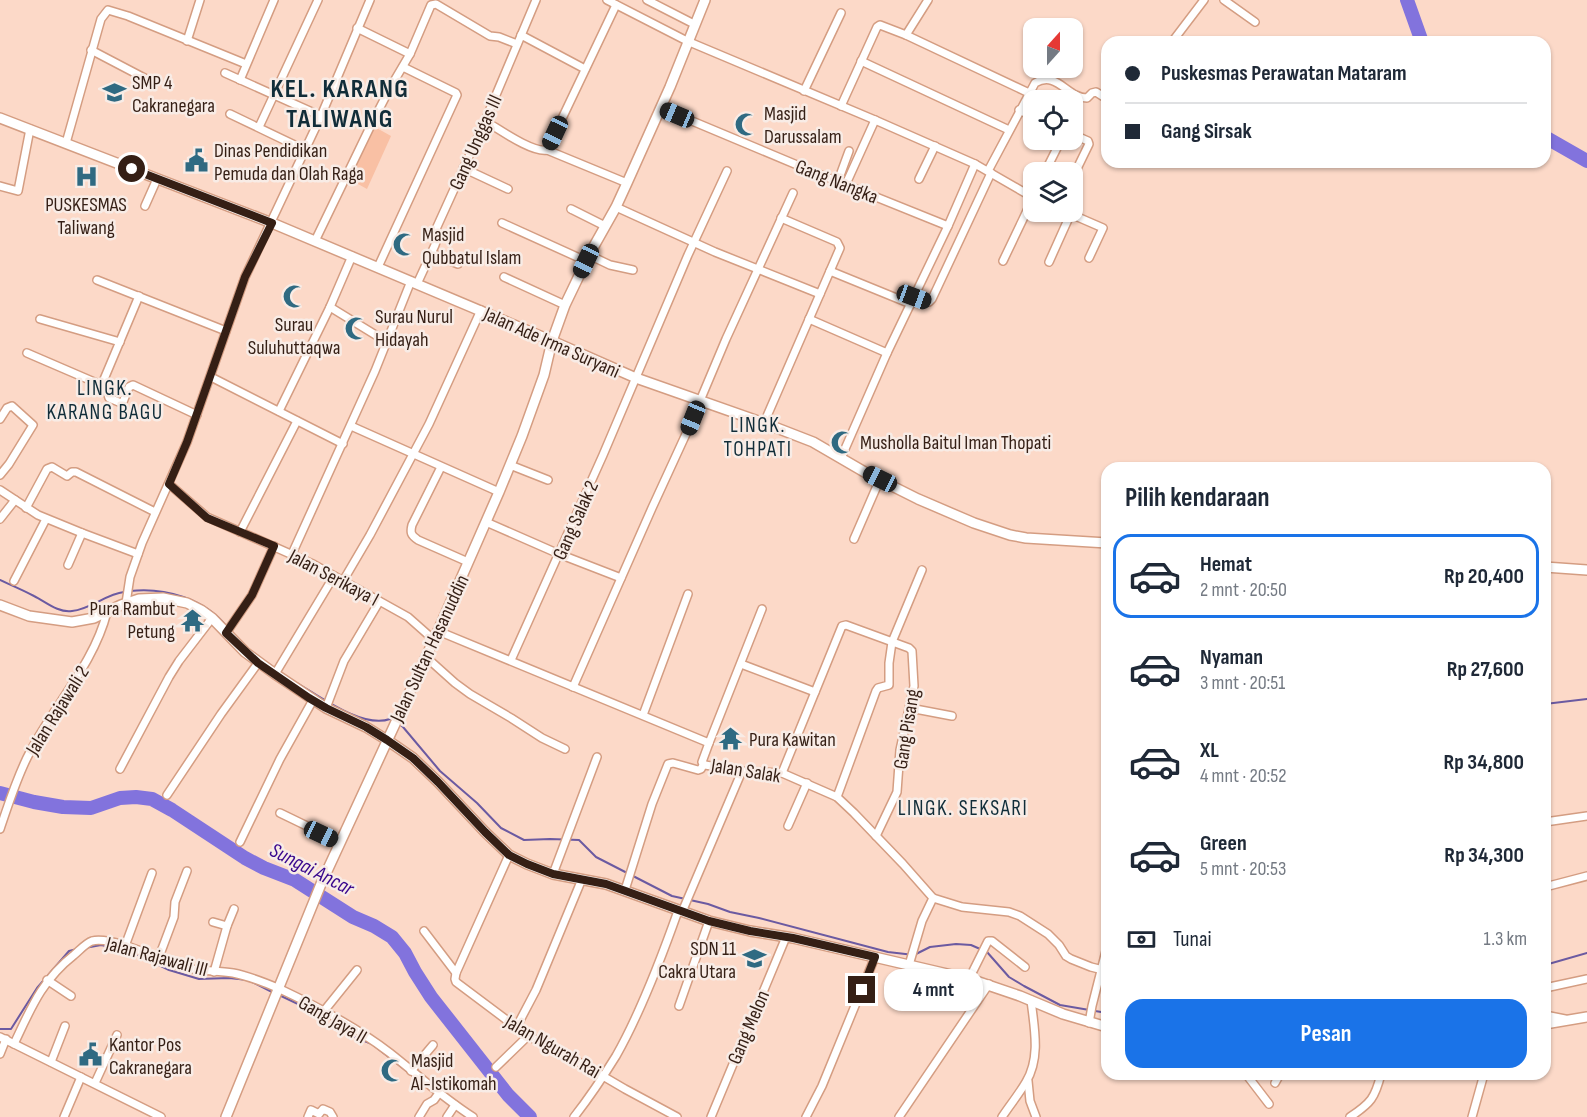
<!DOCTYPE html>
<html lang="id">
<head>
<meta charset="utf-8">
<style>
	body { margin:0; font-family:"Sofia Sans Condensed",sans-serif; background:#f6f6f7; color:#1f2937; height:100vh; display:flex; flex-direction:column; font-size:22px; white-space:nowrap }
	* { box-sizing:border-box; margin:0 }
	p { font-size:20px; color:#747a83 }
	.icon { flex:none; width:33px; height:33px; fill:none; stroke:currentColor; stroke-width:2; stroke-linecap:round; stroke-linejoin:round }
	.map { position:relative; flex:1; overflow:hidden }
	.details { position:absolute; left:1101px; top:462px; width:450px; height:618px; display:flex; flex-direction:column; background:#fff; border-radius:18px; box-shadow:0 2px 4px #0004 }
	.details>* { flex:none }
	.guide { position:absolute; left:1101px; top:36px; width:450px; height:132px; border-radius:18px; box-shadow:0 2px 4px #0004; display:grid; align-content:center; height:132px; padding:0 24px; background:#fff }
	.needle { width:39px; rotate:21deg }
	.buttons { position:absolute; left:1023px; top:18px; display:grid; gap:12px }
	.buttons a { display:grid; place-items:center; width:60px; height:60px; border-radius:12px; background:#fff; box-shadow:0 2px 4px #0004; font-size:30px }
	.end { position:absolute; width:27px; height:27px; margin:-14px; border:8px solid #351f15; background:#fff; box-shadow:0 0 0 3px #fff }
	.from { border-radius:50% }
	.bubble { position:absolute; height:42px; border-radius:18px; background:#fff; box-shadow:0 2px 4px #0004; font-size:20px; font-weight:700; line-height:42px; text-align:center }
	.car { position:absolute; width:18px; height:36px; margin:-18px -9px; border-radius:8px; box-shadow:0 0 4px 2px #0007; background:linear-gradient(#222 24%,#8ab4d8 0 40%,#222 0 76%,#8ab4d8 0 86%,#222 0) }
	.guide b { display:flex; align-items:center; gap:21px; height:57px; font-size:22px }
	.guide b+b { border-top:2px solid #e0e1e3 }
	.guide i { width:15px; height:15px; background:#1f2937 }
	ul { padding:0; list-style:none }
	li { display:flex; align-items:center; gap:18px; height:84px; margin:0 12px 9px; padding:0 12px; border:3px solid transparent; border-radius:18px }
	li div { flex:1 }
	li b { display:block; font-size:22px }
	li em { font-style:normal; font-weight:700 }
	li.on { border-color:#1a73e8 }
	li>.icon { width:54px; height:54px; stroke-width:1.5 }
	h2 { padding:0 24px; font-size:27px; line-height:72px }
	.pay { display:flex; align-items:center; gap:15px; height:66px; padding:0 24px; font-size:22px }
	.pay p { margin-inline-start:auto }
	.action { display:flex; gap:12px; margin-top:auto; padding:12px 24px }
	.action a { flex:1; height:69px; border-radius:18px; background:#1a73e8; color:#fff; font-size:24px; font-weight:700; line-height:69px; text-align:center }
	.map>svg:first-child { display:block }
	.green { fill:#f9c0a4 }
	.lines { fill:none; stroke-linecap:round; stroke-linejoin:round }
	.stream { stroke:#6b5aa1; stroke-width:2 }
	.river { stroke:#8273dd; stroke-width:14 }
	.street-casing { stroke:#d49d82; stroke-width:10 }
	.secondary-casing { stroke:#d49d82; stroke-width:12 }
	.street { stroke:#fff; stroke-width:7 }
	.secondary { stroke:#fff; stroke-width:9 }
	.route { stroke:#351f15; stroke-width:8 }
	.labels { text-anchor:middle; stroke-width:5; stroke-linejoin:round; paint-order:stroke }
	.poi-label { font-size:20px; fill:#351f15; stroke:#f8ece6; text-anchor:start }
	.street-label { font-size:20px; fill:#351f15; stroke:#f8ece6 }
	.neighbourhood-label { font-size:21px; letter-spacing:1.5px; fill:#112d39; stroke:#f8ece6 }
	.water-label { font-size:21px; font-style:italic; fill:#39078d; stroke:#f8ece6 }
	.district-label { font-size:26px; font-weight:bold; letter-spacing:1.5px; fill:#112d39; stroke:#f8ece6 }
</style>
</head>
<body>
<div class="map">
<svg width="1587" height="1117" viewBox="0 0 1587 1117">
	<rect width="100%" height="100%" fill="#fcd9c8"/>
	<path class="green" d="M373 126 391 136 367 189 349 179Z"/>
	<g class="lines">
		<g class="stream">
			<path d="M0 580C11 585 23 590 34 596 46 602 58 613 72 611 91 609 106 594 124 592"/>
			<path d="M130 591C165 587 205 599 227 627"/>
			<path d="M269 664 287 677"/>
			<path d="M297 683C319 696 363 729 390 719L394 722"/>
			<path d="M1545 704 1587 699"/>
			<path d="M399 724 403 727 440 771 477 803 501 828 524 840 550 839 579 840 596 857 672 896 708 904 730 912 759 918 888 952 914 955 930 947 956 944 971 945 987 952 1009 977 1024 986 1060 1005 1107 1013"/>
			<path d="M85 948 101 945 130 951 169 970 199 979 229 978 248 980 274 993"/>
			<path d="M1545 965 1587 953"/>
			<path d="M279 995 298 1004 334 1029 372 1044 436 1094"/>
			<path d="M0 1029H11L37 988 69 951 77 949"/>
		</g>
		<g class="river">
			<path d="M1407 0 1422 42"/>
			<path d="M1545 137 1587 161"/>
			<path d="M0 793 34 802 63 807 91 808 120 798 136 797 152 799 172 810 245 858 264 868 295 880 353 917 374 926 392 937 405 953 415 972 431 997 508 1095 530 1117"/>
		</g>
		<defs>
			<g id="street">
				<path d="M607 0 687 41 875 120 975 164 1034 198"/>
				<path d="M647 0 694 24"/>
				<path d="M1224 0 1255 22"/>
				<path d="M357 28 410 54"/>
				<path d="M521 35 585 69"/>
				<path d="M906 35 928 0"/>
				<path d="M187 41 200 0"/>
				<path d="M1172 42 1204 0"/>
				<path d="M91 50 154 83"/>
				<path d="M861 61 1009 130"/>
				<path d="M225 73 321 116"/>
				<path d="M240 80 274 0"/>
				<path d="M804 91 841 13"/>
				<path d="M841 106 877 27 880 25 906 35 1029 93"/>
				<path d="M661 108 809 170 948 226"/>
				<path d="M1019 110 1034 117"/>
				<path d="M230 114 305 150"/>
				<path d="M485 121C499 129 532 153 547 150L627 183"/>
				<path d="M259 127 318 0"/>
				<path d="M1072 134 1088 141 1089 144 1072 179"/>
				<path d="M66 143 101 19 108 10 128 16 246 64"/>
				<path d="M547 150 616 5"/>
				<path d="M463 168 508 189"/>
				<path d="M988 171 1035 83C1057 70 1067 98 1087 98L1092 93 1096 92 1107 99"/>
				<path d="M1045 172 1061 140"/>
				<path d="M919 179 935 146"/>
				<path d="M838 181 849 151"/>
				<path d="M846 184 875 120"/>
				<path d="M0 186 18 191 30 129"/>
				<path d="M145 206 157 179"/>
				<path d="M616 207 715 252 820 294"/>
				<path d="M571 209 605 226"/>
				<path d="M1066 212 1103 228 1089 258"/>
				<path d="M502 223 586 261"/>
				<path d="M315 241 372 123 390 88 410 54 431 5 436 4 490 36 499 37 517 44"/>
				<path d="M431 253 458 264"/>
				<path d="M589 255 610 265 633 270"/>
				<path d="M1003 261 1034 196"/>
				<path d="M1049 262 1071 213"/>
				<path d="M378 267 457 95 456 93 403 67"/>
				<path d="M830 271 911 304"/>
				<path d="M504 277 565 305"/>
				<path d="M97 280 226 331"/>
				<path d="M417 284 435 245 436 242 433 238 436 229 485 121 536 0"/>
				<path d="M914 297 929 302 932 299 991 173"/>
				<path d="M330 307 387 342"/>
				<path d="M40 319 120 342"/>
				<path d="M809 319 887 353"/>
				<path d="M27 353 99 384H102L139 296"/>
				<path d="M211 377 343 444"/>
				<path d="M104 381 111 387 108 395 109 398 121 403 123 402 129 387 133 385 197 415"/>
				<path d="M279 411 330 307 352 256"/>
				<path d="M0 419 7 408 12 406 33 425 9 464 0 475"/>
				<path d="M764 423 840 248 837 242 781 218"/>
				<path d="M351 426 499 492"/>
				<path d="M841 458 887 353 948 226 975 164"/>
				<path d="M510 465 548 480"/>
				<path d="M441 467 412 525C410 533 411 535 418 540L468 562"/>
				<path d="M169 484 207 517 313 564 408 617 434 640"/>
				<path d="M0 490 38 515 82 533 138 554"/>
				<path d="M26 508 47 469 52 467 67 476 72 472H76L155 512"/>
				<path d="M0 519 15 500"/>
				<path d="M486 522 559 554 621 578"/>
				<path d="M240 532 297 421"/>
				<path d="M854 539 880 479"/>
				<path d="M292 554 375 371 411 281"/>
				<path d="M68 565 82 533"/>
				<path d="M14 581 46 519"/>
				<path d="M343 581 370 535 429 424 481 310"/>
				<path d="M126 603 130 577 142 543 187 442 245 277 321 116 370 0"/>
				<path d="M438 631 709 743 702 762 705 765 742 771 782 773 837 797 854 813 903 864 933 898 962 907 1009 912 1020 916 1048 934 1059 945 1066 956 1071 959 1091 967 1107 971"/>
				<path d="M226 633 252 595 274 546"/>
				<path d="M426 657 455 683 470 694 511 718 542 738 565 749"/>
				<path d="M511 660 603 455 688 255 727 171"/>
				<path d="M741 664 815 692"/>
				<path d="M275 674 334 576"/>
				<path d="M573 687 652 508 686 434 726 339 793 193"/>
				<path d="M326 708 344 661 379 602"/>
				<path d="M910 708 952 716"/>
				<path d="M643 715 688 594"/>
				<path d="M709 743 762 609"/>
				<path d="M120 769 169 677 179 661 212 618"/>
				<path d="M782 773 842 626 846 625 909 648 912 651 914 686 900 750 897 792 876 836"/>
				<path d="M167 795 221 714 258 663"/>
				<path d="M837 797 876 691 878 688 889 685V663L892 642 922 570"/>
				<path d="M280 813 340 842"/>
				<path d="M1545 822 1587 816"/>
				<path d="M788 826 807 783"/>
				<path d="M0 829C9 803 17 776 30 752 54 705 94 664 107 612"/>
				<path d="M240 842 280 759 313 700"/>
				<path d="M553 874 597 757"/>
				<path d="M1545 887 1587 876"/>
				<path d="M625 890 652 804 668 764 673 763 698 770 701 769 703 765"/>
				<path d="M682 912 742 771"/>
				<path d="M213 922 227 926"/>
				<path d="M424 931 456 973 455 979 456 982 528 1036 572 1058 625 1089 677 1117"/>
				<path d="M125 946 152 873"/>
				<path d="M159 957 174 917 175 902 187 871"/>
				<path d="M909 965 922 921 933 898"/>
				<path d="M214 972 227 926 234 909"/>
				<path d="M456 973 509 855"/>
				<path d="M969 979 988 941H992L1025 967"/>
				<path d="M47 980 71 996"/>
				<path d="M1545 988 1587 979"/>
				<path d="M679 1006 709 921"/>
				<path d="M324 1011 357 970"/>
				<path d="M1545 1015 1565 1019"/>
				<path d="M1089 1023 1092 1006 1107 947"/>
				<path d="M516 1028 536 990 582 879"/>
				<path d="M0 1037 161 1117"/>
				<path d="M14 1044C31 1008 42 980 74 955 80 950 86 943 92 941 112 936 159 959 179 966 197 972 215 970 233 973 248 976 266 983 280 989 316 1006 359 1029 390 1053 418 1075 443 1098 473 1117"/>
				<path d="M0 1054 6 1039"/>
				<path d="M51 1062 65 1026"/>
				<path d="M496 1067 528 1036"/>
				<path d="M411 1071 433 1045"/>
				<path d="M1246 1074 1269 1104"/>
				<path d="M1028 1081 1030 1101 1036 1117"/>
				<path d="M95 1083 117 1035"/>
				<path d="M1275 1083 1280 1074"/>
				<path d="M64 1117 81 1077"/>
				<path d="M308 1117 311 1110 319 1114 323 1109 330 1112 333 1117"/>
				<path d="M419 1117 427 1104 434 1100 439 1093"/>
				<path d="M447 1117 455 1105"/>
				<path d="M574 1117C589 1098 603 1077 616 1056 641 1012 661 959 678 911"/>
				<path d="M711 1117 786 937"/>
				<path d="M806 1117 822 1086 875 957"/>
				<path d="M899 1117 989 984"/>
				<path d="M1002 1117C1010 1105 1019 1094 1026 1082 1041 1057 1034 1027 1031 1000"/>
				<path d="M1350 1117C1371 1103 1375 1098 1381 1074"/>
				<path d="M1472 1117 1484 1074"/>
			</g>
			<g id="secondary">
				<path d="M0 118 272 223 552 341 636 378 764 423 813 442 868 474 918 499 974 523 1010 535 1026 538 1107 543"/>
				<path d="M1545 567 1587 570"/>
				<path d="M0 605 29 616 72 622 94 618 121 605 139 599 163 598 187 603 201 610 212 618 245 652 275 674 326 708 366 727 387 740 413 758 438 782 485 832 509 855 527 864 553 874 606 884 709 921 750 931 793 938 973 980 1020 996 1063 1014 1107 1027"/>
				<path d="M1545 1024 1587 1017"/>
				<path d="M226 1117 321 884 438 631 499 492 522 436 544 375 552 341 565 305 589 255 616 207 627 183 670 87 705 0"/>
			</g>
		</defs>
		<use href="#street" class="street-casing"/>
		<use href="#secondary" class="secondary-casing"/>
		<use href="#street" class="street"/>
		<use href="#secondary" class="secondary"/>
	</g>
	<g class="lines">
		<path class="route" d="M132 169 272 223 245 277 187 442 169 484 207 518 274 546 252 595 226 633 258 663 309 698 326 708 366 727 387 740 413 758 438 782 485 832 509 855 527 864 553 874 606 884 709 921 750 931 793 938 875 957 862 990"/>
	</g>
	<defs>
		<symbol id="school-bare" viewBox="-9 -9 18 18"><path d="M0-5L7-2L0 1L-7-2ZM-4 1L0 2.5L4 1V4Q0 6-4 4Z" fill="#2f6a82" stroke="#f8ece6" stroke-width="2.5" paint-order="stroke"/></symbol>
		<symbol id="mosque-bare" viewBox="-9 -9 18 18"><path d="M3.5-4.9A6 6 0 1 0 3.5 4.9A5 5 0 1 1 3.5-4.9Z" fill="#2f6a82" stroke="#f8ece6" stroke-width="2.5" paint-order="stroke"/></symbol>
		<symbol id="civic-bare" viewBox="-9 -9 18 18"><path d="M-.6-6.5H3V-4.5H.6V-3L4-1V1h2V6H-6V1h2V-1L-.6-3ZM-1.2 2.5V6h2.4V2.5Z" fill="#2f6a82" stroke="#f8ece6" stroke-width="2.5" paint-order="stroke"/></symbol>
		<symbol id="hospital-bare" viewBox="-9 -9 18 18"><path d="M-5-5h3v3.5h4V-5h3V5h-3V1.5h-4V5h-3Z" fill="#2f6a82" stroke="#f8ece6" stroke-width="2.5" paint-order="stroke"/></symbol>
		<symbol id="temple-bare" viewBox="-9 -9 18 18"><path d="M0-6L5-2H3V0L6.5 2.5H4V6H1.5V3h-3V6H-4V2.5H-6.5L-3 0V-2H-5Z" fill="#2f6a82" stroke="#f8ece6" stroke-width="2.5" paint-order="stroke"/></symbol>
	</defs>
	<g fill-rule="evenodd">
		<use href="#school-bare" x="98" y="76" width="33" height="33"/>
		<use href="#mosque-bare" x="730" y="108" width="33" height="33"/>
		<use href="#civic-bare" x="180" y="144" width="33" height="33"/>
		<use href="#hospital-bare" x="70" y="160" width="33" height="33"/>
		<use href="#mosque-bare" x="388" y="228" width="33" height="33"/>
		<use href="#mosque-bare" x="278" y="280" width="33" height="33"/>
		<use href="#mosque-bare" x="340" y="312" width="33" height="33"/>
		<use href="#mosque-bare" x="826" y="426" width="33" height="33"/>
		<use href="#temple-bare" x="176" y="604" width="33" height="33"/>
		<use href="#temple-bare" x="714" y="722" width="33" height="33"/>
		<use href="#school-bare" x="738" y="942" width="33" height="33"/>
		<use href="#civic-bare" x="74" y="1038" width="33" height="33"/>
		<use href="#mosque-bare" x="376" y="1054" width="33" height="33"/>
	</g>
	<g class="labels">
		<g class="poi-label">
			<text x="132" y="89">SMP 4<tspan x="132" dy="23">Cakranegara</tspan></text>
			<text x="764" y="120">Masjid<tspan x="764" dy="23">Darussalam</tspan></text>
			<text x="214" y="157">Dinas Pendidikan<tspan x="214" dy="23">Pemuda dan Olah Raga</tspan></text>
			<text x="86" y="211" text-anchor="middle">PUSKESMAS<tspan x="86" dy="23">Taliwang</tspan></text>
			<text x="422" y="241">Masjid<tspan x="422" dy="23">Qubbatul Islam</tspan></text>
			<text x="375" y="323">Surau Nurul<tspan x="375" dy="23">Hidayah</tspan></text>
			<text x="294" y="331" text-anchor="middle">Surau<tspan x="294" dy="23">Suluhuttaqwa</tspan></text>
			<text x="860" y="449">Musholla Baitul Iman Thopati</text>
			<text x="175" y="615" text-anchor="end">Pura Rambut<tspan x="175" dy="23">Petung</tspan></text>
			<text x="749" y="746">Pura Kawitan</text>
			<text x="736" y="955" text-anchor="end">SDN 11<tspan x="736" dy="23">Cakra Utara</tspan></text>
			<text x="109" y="1051">Kantor Pos<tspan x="109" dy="23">Cakranegara</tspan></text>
			<text x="411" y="1067">Masjid<tspan x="411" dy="23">Al-Istikomah</tspan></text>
		</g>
		<g class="street-label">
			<text transform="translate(475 142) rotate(-66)" y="7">Gang Unggas III</text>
			<text transform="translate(837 181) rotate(22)" y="7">Gang Nangka</text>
			<text transform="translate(552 342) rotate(24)" y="7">Jalan Ade Irma Suryani</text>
			<text transform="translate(575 520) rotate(-66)" y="7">Gang Salak 2</text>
			<text transform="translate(334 577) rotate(28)" y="7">Jalan Serikaya I</text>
			<text transform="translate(429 648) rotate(-65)" y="7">Jalan Sultan Hasanuddin</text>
			<text transform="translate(57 710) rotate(-58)" y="7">Jalan Rajawali 2</text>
			<text transform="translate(906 729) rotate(-81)" y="7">Gang Pisang</text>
			<text transform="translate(746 770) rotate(9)" y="7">Jalan Salak</text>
			<text transform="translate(157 956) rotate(15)" y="7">Jalan Rajawali III</text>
			<text transform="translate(333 1019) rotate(30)" y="7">Gang Jaya II</text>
			<text transform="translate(748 1027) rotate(-67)" y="7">Gang Melon</text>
			<text transform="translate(553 1046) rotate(30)" y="7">Jalan Ngurah Rai</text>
		</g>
		<g class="neighbourhood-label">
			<text x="105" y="395">LINGK.<tspan x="105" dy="24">KARANG BAGU</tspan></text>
			<text x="758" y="432">LINGK.<tspan x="758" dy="24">TOHPATI</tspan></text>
			<text x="963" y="815">LINGK. SEKSARI</text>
		</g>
		<g class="water-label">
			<text transform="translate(312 869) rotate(27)" y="7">Sungai Ancar</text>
		</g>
		<g class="district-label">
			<text x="340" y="97">KEL. KARANG<tspan x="340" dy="30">TALIWANG</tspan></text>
		</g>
	</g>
</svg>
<div class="buttons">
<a><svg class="needle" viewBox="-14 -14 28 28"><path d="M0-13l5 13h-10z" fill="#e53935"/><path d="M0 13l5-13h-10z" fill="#747a83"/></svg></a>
<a><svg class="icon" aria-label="locate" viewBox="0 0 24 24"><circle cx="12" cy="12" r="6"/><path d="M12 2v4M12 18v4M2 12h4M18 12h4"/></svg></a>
<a><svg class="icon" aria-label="layers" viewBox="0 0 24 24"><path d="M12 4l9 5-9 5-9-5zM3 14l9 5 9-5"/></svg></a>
</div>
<i class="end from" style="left:132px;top:169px"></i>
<i class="end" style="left:862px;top:990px"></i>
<div class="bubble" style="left:884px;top:969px;width:99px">4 mnt</div>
<i class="car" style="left:677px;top:115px;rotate:293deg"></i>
<i class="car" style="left:555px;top:133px;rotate:205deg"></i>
<i class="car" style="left:586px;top:261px;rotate:205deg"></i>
<i class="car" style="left:914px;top:297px;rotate:110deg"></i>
<i class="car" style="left:693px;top:418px;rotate:202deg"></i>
<i class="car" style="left:880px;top:479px;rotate:296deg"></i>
<i class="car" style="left:321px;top:834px;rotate:115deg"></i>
<div class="guide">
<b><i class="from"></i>Puskesmas Perawatan Mataram</b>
<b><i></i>Gang Sirsak</b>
</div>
<section class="details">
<h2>Pilih kendaraan</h2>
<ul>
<li class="on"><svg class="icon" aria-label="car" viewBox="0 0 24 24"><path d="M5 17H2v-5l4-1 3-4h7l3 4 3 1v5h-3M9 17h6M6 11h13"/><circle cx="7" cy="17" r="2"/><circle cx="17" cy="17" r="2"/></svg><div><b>Hemat</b><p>2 mnt · 20:50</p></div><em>Rp 20,400</em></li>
<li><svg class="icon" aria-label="car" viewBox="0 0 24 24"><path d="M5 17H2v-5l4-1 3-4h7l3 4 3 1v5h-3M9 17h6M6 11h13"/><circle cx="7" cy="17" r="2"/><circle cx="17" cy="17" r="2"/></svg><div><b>Nyaman</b><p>3 mnt · 20:51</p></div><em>Rp 27,600</em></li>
<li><svg class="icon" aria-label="car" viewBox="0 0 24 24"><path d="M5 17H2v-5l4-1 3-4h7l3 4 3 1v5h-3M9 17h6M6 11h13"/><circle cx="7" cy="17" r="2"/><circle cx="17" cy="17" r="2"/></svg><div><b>XL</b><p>4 mnt · 20:52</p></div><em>Rp 34,800</em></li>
<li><svg class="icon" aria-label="car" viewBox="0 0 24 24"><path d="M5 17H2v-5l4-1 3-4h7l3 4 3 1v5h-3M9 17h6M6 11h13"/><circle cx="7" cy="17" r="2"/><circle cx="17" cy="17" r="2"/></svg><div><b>Green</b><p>5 mnt · 20:53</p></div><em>Rp 34,300</em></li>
</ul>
<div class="pay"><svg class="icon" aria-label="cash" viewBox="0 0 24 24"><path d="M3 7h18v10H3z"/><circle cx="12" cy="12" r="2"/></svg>Tunai<p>1.3 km</p></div>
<div class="action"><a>Pesan</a></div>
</section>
</div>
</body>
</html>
